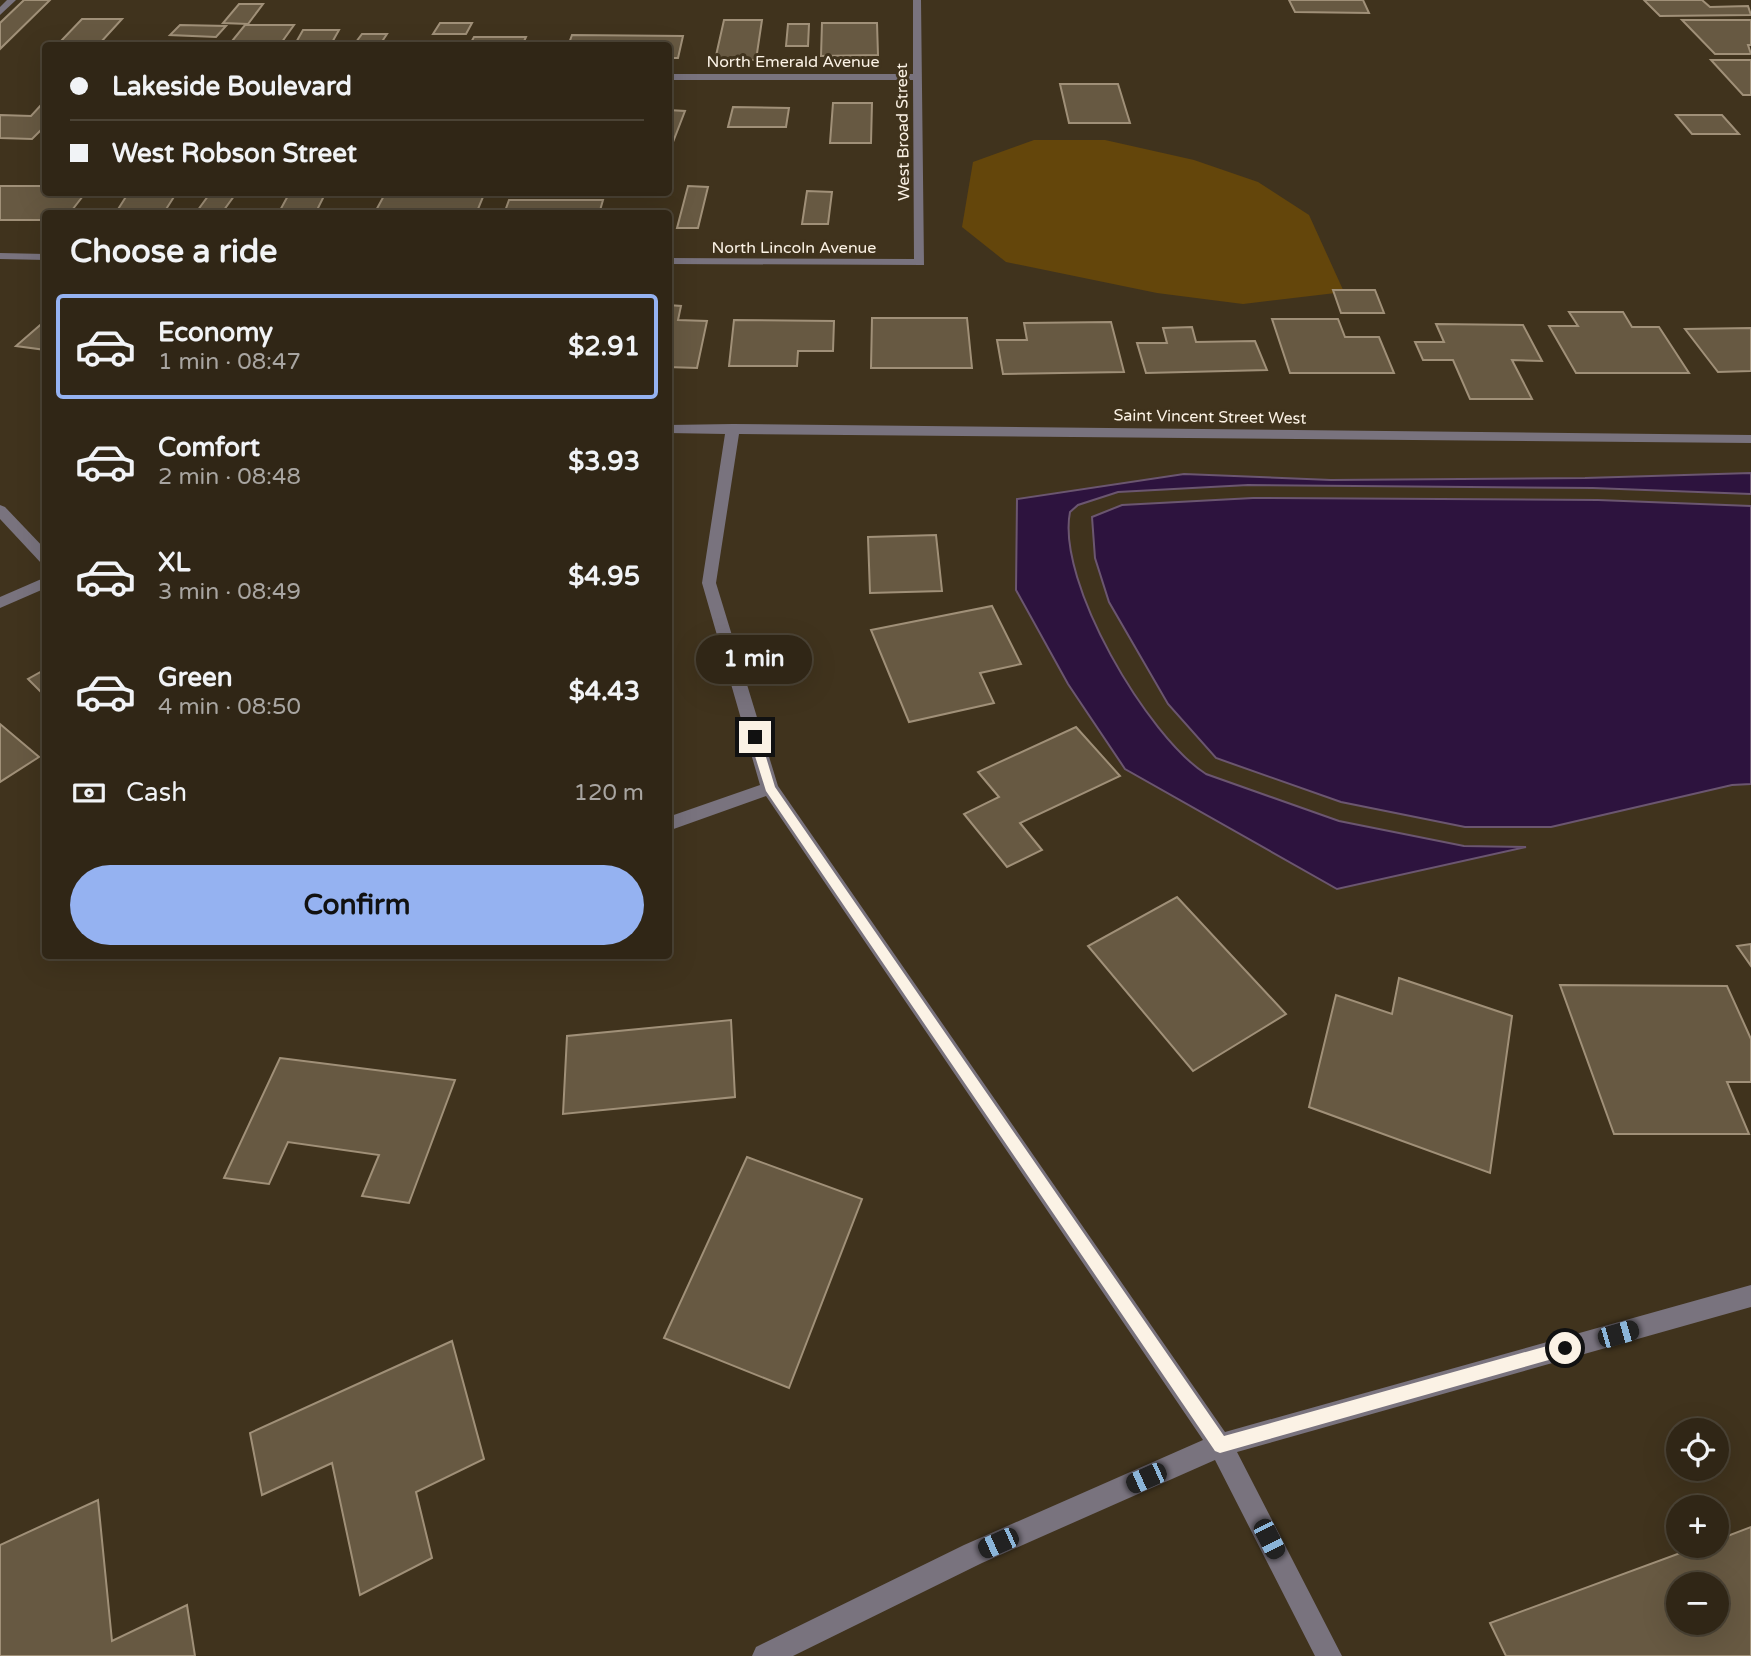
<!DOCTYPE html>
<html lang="en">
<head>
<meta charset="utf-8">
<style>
	body { margin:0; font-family:"Varela Round",sans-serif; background:#382e1f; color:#f1f3f6; height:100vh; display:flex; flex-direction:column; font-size:26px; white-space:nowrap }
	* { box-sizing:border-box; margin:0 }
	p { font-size:23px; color:#a8a5a1 }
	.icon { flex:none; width:38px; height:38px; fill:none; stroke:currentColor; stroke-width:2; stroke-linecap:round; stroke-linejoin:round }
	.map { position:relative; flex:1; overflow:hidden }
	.panel { position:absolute; left:42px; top:210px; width:630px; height:749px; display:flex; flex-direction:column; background:#302616; border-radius:7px; box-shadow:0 7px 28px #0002,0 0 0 2px #4b4335 }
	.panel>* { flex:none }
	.hud { position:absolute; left:42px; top:42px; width:630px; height:154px; border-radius:7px; box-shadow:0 7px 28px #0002,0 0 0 2px #4b4335; display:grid; align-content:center; height:154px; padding:0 28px; background:#302616 }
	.fabs { position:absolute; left:1666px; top:1418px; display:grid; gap:14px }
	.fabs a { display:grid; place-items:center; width:63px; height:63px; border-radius:50%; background:#302616; box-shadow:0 7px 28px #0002,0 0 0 2px #4b4335; font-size:35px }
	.end { position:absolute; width:32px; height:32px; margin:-16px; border:9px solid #fbf2e5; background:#111; box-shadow:0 0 0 4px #111 }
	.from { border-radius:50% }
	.bubble { position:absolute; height:49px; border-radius:24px; background:#302616; box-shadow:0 7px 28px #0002,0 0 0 2px #4b4335; font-size:23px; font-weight:800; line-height:49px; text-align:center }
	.car { position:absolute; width:21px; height:42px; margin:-21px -10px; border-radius:9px; box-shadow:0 0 5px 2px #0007; background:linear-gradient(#222 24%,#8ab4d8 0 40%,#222 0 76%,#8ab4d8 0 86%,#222 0) }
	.hud b { display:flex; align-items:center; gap:24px; height:66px; font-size:26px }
	.hud b+b { border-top:2px solid #4b4335 }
	.hud i { width:18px; height:18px; background:#f1f3f6 }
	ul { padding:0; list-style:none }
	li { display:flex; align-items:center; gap:21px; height:105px; margin:0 14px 10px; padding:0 14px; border:4px solid transparent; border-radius:7px }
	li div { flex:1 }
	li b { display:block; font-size:26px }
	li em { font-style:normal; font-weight:800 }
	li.selected { border-color:#95b2f1 }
	li>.icon { width:63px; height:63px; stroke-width:1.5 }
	h2 { padding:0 28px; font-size:32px; line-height:84px }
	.pay { display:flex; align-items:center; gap:18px; height:77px; padding:0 28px; font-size:26px }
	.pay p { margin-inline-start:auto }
	.action { display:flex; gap:14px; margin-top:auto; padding:14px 28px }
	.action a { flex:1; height:80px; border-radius:42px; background:#95b2f1; color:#111; font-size:28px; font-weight:800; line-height:80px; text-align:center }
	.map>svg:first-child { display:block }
	.green { fill:#64460b }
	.water { fill:#2d133e; stroke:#6b5670; stroke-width:2 }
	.building { fill:#675942; stroke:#a09078; stroke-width:2; fill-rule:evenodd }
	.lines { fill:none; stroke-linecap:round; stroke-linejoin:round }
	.minor { fill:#79737e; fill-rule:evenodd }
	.route { fill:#fbf2e5 }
	.labels { text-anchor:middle; stroke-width:6; stroke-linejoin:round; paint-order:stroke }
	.far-street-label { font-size:16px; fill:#fbf2e5; stroke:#40331d }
</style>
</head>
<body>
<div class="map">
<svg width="1751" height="1656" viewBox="0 0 1751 1656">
	<rect width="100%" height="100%" fill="#40331d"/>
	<path class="green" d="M1034 140H1105L1194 160 1258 182 1309 215 1344 292 1243 304 1157 293 1006 262 962 227 973 162Z"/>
	<g class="water">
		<path d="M1751 473V494L1593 488 1248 485 1118 492 1078 505 1070 512C1056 582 1148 737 1206 774L1339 821 1464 846 1526 847 1337 889 1125 769 1068 684 1016 590 1017 499 1184 474 1331 480 1585 478Z"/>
		<path d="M1253 498 1598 500 1751 506V784L1732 785 1551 827H1465L1341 802 1216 758 1168 704 1109 602 1095 558 1092 517 1122 505Z"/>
	</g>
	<g class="building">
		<path d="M24 0H50L0 49V23Z"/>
		<path d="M1289 0H1363L1369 13 1295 12Z"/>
		<path d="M1644 0H1702L1710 7 1748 6 1751 15 1660 16Z"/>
		<path d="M239 4H263L248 24 223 23Z"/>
		<path d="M82 19H122L101 42H60Z"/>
		<path d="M724 20H762L756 60H715Z"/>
		<path d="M1682 20H1751V45H1748L1751 54H1715Z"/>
		<path d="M440 23H472L466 34H433Z"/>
		<path d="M822 23H877L878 55 821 56Z"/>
		<path d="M788 24H809L808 46H786Z"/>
		<path d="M180 25 226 26 216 37 170 35Z"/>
		<path d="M245 25H294L279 46H228Z"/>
		<path d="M303 30H339L330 46H294Z"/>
		<path d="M362 34H387L379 46H353Z"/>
		<path d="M572 35 683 36 678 58H668V46H568Z"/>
		<path d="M474 37H526L522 46H469Z"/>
		<path d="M1711 60H1751V95H1743Z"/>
		<path d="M1060 84H1118L1130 123H1069Z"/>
		<path d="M833 103H872L871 143H830Z"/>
		<path d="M41 105H46V125L32 139 0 138V115L31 116Z"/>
		<path d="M733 107 789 108 786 127H728Z"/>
		<path d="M668 110 685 111 673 142H668Z"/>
		<path d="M1676 115H1722L1739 134H1692Z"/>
		<path d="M0 186H46V192H86L69 214H46V220H0Z"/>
		<path d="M688 186 708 187 698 228H677Z"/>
		<path d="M807 191 832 192 828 224H802Z"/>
		<path d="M129 192H177L163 214H115Z"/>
		<path d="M211 192H237L221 214H195Z"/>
		<path d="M290 192H326L315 214H278Z"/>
		<path d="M386 192H485L476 214H374Z"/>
		<path d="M509 200H603L599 214H504Z"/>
		<path d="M1333 290H1375L1384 313H1341Z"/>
		<path d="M668 305 681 306 678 320 707 321 697 368 668 367Z"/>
		<path d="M1569 312H1623L1632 327H1659L1689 373H1576L1549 326H1578Z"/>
		<path d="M872 318H967L972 368H871Z"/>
		<path d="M1272 319H1338L1345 337H1379L1394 373H1290Z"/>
		<path d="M46 320V350L16 346Z"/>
		<path d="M734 320 834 321 833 351H798L797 366H729Z"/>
		<path d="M1111 322 1124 372 1003 374 997 340H1027L1024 323Z"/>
		<path d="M1436 324 1523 325 1542 361 1512 360 1532 399H1470L1453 360H1423L1415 342H1444Z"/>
		<path d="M1192 327 1196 342 1255 341 1267 370 1146 373 1137 343H1167L1163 328Z"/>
		<path d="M1751 328V371L1718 372 1685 329Z"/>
		<path d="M936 535 942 591 870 593 868 537Z"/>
		<path d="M992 606 1021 664 980 673 994 703 909 722 871 630Z"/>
		<path d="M46 669V697L28 679Z"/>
		<path d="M0 724 39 757 0 782Z"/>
		<path d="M1076 727 1120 776 1020 823 1042 850 1007 867 964 814 999 797 978 772Z"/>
		<path d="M1177 897 1286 1014 1193 1071 1088 946Z"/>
		<path d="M1751 944V966L1737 946Z"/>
		<path d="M1399 978 1512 1016 1490 1173 1309 1107 1336 995 1392 1014Z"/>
		<path d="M1560 985 1727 986 1751 1039V1082H1727L1749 1134H1614Z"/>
		<path d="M731 1020 735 1097 563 1114 567 1036Z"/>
		<path d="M280 1058 455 1080 409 1203 362 1196 379 1155 288 1142 269 1184 224 1178Z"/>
		<path d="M747 1157 862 1199 789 1388 664 1338Z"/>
		<path d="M452 1341 484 1459 416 1492 432 1558 360 1595 332 1463 262 1495 250 1433Z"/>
		<path d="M98 1500 112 1641 187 1605 195 1656H0V1545Z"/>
		<path d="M1751 1527V1656H1506L1490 1623 1702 1545H1717V1540ZM1678 1584H1717V1622H1678Z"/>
	</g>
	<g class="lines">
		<g class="minor">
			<path d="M7 0H16L0 15V7Z"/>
			<path d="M913 0H921L924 265 668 264V258L914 259 913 80H668V74H913Z"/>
			<path d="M0 253 46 254V260L0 259Z"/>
			<path d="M733 424 1751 435V443L739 434 716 583 778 786 1225 1432 1751 1285V1307L1237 1452 1342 1656H1315L1215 1460 982 1563 793 1656H752L756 1647 964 1545 1203 1440 766 796 668 831V817L760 785 702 583 725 434 668 433V425Z"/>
			<path d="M0 505 5 507 46 550V565L41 563 0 519Z"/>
			<path d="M46 577V588L0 608V597Z"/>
		</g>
	</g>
	<path class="route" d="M755 733 760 737 775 787 1224 1436 1565 1341 1573 1348 1570 1354 1220 1453 1215 1451 766 791 749 737Z"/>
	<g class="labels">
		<g class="far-street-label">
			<text x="793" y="67">North Emerald Avenue</text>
			<text transform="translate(902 132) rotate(-91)" y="6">West Broad Street</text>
			<text x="794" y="253">North Lincoln Avenue</text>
			<text transform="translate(1210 416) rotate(1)" y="6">Saint Vincent Street West</text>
		</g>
	</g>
</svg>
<div class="fabs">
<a><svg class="icon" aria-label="locate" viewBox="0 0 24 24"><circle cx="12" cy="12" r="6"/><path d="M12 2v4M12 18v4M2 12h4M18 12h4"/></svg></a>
<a>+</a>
<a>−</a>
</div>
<i class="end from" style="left:1565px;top:1348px"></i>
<i class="end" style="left:755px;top:737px"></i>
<div class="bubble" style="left:696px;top:635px;width:116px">1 min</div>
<i class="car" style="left:1618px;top:1334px;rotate:74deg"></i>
<i class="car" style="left:1146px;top:1478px;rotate:246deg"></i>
<i class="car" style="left:1269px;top:1539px;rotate:153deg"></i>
<i class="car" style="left:998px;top:1543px;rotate:246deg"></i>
<div class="hud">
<b><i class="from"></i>Lakeside Boulevard</b>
<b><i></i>West Robson Street</b>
</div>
<section class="panel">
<h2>Choose a ride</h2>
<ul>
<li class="selected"><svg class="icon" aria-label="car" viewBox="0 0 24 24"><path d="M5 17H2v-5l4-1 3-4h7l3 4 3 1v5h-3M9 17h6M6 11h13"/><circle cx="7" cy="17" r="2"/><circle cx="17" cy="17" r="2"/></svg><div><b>Economy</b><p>1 min · 08:47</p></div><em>$2.91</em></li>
<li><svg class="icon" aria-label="car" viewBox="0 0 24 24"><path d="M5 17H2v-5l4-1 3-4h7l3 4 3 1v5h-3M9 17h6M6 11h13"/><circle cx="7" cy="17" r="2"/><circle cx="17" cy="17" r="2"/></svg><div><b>Comfort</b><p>2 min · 08:48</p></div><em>$3.93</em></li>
<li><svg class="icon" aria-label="car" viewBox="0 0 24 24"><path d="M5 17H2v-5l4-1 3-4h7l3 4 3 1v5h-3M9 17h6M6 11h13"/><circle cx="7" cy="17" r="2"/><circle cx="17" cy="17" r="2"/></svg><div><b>XL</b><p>3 min · 08:49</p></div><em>$4.95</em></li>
<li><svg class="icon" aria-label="car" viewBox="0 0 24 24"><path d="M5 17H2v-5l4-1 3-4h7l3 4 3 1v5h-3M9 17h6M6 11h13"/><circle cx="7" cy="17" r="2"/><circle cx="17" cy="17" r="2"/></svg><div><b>Green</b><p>4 min · 08:50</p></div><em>$4.43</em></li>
</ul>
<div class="pay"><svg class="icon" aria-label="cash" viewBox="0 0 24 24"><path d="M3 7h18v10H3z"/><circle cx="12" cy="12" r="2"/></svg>Cash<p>120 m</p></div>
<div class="action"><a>Confirm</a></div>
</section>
</div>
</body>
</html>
